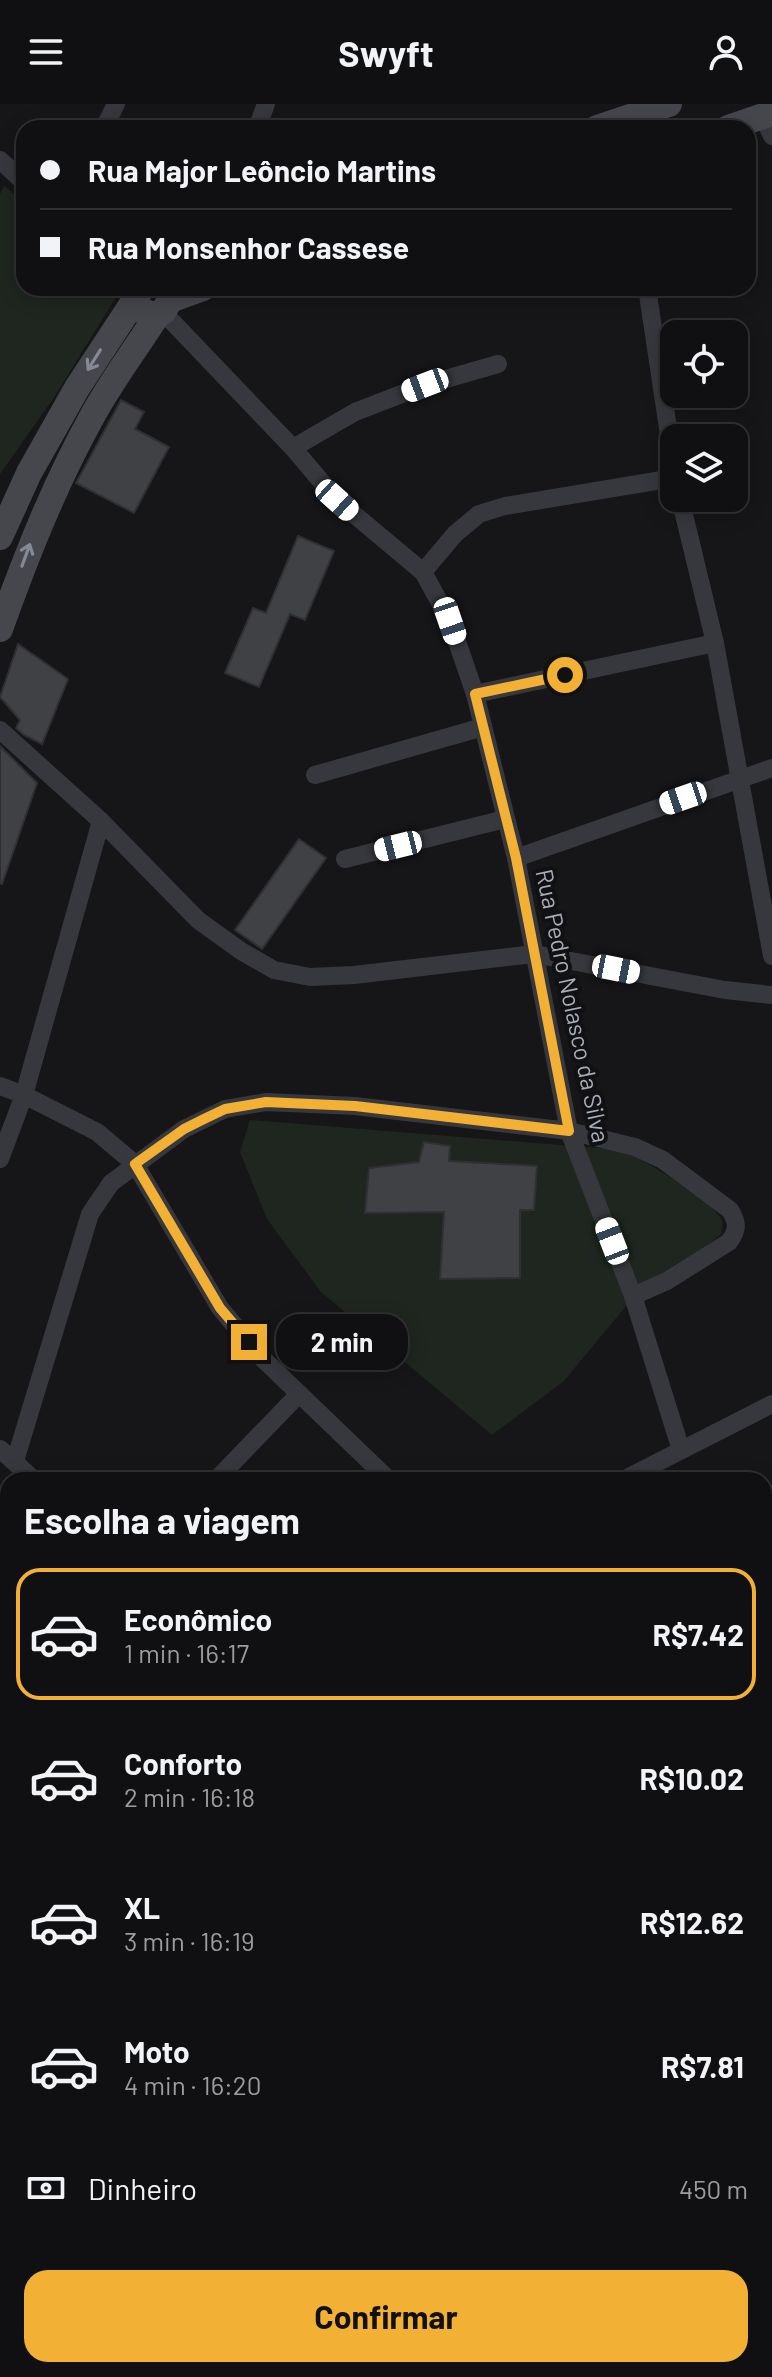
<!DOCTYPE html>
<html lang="pt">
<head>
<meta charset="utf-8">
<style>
	body { margin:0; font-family:Barlow,sans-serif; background:#19191b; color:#f1f3f6; height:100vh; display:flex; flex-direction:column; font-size:30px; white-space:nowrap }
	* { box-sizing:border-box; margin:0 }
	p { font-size:26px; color:#9c9d9f }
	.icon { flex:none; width:44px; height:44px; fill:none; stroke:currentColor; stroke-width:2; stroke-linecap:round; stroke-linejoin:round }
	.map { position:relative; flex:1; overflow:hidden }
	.sheet { position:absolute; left:0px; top:1368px; width:772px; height:906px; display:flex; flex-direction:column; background:#101012; border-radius:24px 24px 0 0; box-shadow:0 4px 20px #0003,0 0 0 2px #303032 }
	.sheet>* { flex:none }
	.guide { position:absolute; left:16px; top:16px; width:740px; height:176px; border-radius:24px; box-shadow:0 4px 20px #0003,0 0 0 2px #303032; display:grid; align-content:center; height:176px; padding:0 24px; background:#101012 }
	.fabs { position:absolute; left:660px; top:216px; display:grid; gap:16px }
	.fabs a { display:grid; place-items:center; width:88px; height:88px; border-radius:16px; background:#101012; box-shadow:0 4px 20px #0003,0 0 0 2px #303032; font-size:40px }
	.end { position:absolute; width:36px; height:36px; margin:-18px; border:10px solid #f2b134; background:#111; box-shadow:0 0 0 4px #111 }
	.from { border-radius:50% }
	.bubble { position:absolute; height:56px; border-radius:24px; background:#101012; box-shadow:0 4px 20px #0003,0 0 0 2px #303032; font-size:26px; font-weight:700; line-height:56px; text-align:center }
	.car { position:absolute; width:24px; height:48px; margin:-24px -12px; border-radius:10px; box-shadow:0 0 6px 2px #0007; background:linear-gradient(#fff 24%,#345 0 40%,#fff 0 76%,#345 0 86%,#fff 0) }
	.guide b { display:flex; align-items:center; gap:28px; height:76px; font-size:30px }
	.guide b+b { border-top:2px solid #303032 }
	.guide i { width:20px; height:20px; background:#f1f3f6 }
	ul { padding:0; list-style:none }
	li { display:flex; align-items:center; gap:24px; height:132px; margin:0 16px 12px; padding:0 8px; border:4px solid transparent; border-radius:24px }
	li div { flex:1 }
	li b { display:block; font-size:30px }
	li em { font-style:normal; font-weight:700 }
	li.active { border-color:#f2b134 }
	li>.icon { width:72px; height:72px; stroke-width:1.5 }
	h2 { padding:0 24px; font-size:36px; line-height:96px }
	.pay { display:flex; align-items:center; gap:20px; height:88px; padding:0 24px; font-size:30px }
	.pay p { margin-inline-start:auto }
	.cta { display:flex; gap:16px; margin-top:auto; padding:16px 24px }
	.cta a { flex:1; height:92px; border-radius:24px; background:#f2b134; color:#111; font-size:32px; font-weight:700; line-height:92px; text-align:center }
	header { display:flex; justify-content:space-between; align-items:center; height:104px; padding:0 24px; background:#101012; font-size:36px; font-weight:700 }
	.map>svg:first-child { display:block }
	.green { fill:#1e261f }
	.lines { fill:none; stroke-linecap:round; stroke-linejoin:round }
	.stream { stroke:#2c353c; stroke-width:5 }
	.building { fill:#404145; stroke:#303034; stroke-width:2 }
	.street { stroke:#37383d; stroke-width:18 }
	.secondary { stroke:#45474d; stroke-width:26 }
	.oneway { stroke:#858993 }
	.route { stroke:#f2b134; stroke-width:10 }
	.labels { text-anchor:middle; stroke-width:8; stroke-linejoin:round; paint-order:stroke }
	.street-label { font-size:24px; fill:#a8adb8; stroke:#111113 }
</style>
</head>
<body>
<header><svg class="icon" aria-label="menu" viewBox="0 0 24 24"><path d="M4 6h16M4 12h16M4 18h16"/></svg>Swyft<svg class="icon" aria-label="person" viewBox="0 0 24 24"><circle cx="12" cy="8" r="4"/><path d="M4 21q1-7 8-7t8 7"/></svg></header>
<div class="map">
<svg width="772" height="2273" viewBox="0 0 772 2273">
	<rect width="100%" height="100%" fill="#161618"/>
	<g class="green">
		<path d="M4 82 24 98V184L121 185 55 292 0 370V90Z"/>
		<path d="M250 1016 623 1046C642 1056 717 1098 722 1117 723 1121 721 1125 721 1130L708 1142 627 1201 564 1277 492 1331 321 1188 267 1115 240 1048Z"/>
		<path d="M8 1537V1650L0 1639V1543Z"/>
		<path d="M8 1858V1911L0 1923V1868Z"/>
		<path d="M764 1952 772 1957V2273L674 2272V2266H764Z"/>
	</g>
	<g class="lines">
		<g class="stream">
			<path d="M0 1562 8 1557"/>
			<path d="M764 1980 772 1985"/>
		</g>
	</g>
	<g class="building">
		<path d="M121 296 144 308 135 325 169 343 134 409 76 379Z"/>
		<path d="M298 432 334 447 305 516 290 510 259 583 225 569 253 504 266 509Z"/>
		<path d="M18 540 68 575 42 640 24 631 16 624 20 616 0 593Z"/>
		<path d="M0 642 37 679 2 780 0 779Z"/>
		<path d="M299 735 326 754 262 845 235 826Z"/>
		<path d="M424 1038 450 1042 449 1057 537 1062 534 1106H520V1174L440 1175 444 1108 365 1109 369 1064 419 1058Z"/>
	</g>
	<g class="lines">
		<g class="street">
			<path d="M763 13 772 32"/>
			<path d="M104 24 116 0"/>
			<path d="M257 24 266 0"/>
			<path d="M0 56 24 78"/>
			<path d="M647 184 674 364"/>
			<path d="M163 208 293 344 337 396 423 468 450 517 475 590 516 754 569 1027 633 1192 681 1346"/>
			<path d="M293 344 355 308 425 281 498 260"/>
			<path d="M680 394 715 539 772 852"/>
			<path d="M423 468 455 430 479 410 505 402 674 374"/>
			<path d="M475 590 715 539"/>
			<path d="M0 626 101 717 198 816 241 847 274 866 310 873 354 871 534 850 725 886 772 891"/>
			<path d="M315 671 483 623"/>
			<path d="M516 754 772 664"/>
			<path d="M345 755 505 715"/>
			<path d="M0 982 24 991 97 1028 135 1060 220 1204 263 1255 389 1376"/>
			<path d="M0 1055 24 991 101 717"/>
			<path d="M0 1345 34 1376"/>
			<path d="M15 1357 90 1110 111 1079 184 1025 225 1005 266 998 355 1002 569 1027 635 1043 663 1056 730 1106C738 1119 738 1126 729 1138L667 1177 633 1192"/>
			<path d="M216 1376 299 1290"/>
			<path d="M623 1376 772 1300"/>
			<path d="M764 1492 772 1487"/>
			<path d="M764 1588 772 1586"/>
			<path d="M764 1763H772"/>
			<path d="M0 1850 8 1840"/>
			<path d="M0 2081H8"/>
			<path d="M0 2125 8 2121"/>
		</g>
		<g class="secondary">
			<path d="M597 24 669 0"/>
			<path d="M728 24 772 9"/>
			<path d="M170 196 203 184"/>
			<path d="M143 207 152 211 163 208 170 196 166 184"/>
			<path d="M0 433 29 369 77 284 138 191"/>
			<path d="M0 525C27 450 55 379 94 309 113 275 137 243 158 210"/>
			<path d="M0 1658 8 1671"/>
			<path d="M0 1934 8 1921"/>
		</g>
	</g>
	<defs><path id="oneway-shaft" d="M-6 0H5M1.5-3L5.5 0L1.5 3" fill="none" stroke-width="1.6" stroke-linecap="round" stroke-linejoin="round" transform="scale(2)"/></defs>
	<g class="oneway">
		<use href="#oneway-shaft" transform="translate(94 256) rotate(122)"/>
		<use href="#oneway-shaft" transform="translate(26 451) rotate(-70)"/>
	</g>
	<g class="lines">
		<path class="route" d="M249 1238 220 1204 135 1060 184 1025 204 1015 225 1005 266 998 355 1002 569 1027 516 754 475 590 565 571"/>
	</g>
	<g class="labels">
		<g class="street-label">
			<text transform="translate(572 902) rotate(78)" y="8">Rua Pedro Nolasco da Silva</text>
		</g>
	</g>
</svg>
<div class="fabs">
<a><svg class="icon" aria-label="locate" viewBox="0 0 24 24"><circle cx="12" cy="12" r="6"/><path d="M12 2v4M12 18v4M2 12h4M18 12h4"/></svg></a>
<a><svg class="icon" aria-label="layers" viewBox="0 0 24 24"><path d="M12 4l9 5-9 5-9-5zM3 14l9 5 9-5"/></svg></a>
</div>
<i class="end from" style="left:565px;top:571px"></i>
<i class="end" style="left:249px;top:1238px"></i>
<div class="bubble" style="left:276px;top:1210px;width:132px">2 min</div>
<i class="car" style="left:425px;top:281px;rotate:249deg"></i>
<i class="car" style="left:337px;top:396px;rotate:132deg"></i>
<i class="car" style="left:450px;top:517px;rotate:161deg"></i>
<i class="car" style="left:683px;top:694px;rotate:251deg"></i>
<i class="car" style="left:398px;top:742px;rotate:256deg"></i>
<i class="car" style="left:616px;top:865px;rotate:101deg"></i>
<i class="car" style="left:612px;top:1137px;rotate:339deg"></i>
<div class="guide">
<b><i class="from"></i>Rua Major Leôncio Martins</b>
<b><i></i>Rua Monsenhor Cassese</b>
</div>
<section class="sheet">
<h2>Escolha a viagem</h2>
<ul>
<li class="active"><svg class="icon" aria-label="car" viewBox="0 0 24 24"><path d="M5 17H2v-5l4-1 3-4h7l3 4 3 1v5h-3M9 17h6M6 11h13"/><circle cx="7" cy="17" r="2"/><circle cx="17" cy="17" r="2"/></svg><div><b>Econômico</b><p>1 min · 16:17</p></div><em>R$7.42</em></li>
<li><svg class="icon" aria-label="car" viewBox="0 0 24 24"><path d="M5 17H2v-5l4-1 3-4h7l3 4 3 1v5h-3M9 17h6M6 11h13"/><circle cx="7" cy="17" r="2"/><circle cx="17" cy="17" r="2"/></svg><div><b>Conforto</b><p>2 min · 16:18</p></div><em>R$10.02</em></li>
<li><svg class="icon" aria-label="car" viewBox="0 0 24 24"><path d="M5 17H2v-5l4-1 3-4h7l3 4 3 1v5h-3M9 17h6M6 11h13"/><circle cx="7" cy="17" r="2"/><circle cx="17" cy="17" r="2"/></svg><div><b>XL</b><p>3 min · 16:19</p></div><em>R$12.62</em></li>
<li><svg class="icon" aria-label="car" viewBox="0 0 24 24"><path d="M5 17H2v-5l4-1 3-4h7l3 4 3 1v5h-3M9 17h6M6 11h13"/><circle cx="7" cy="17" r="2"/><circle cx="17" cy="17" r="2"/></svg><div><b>Moto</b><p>4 min · 16:20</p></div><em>R$7.81</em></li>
</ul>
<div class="pay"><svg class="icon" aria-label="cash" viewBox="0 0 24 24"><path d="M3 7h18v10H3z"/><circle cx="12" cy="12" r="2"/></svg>Dinheiro<p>450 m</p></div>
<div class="cta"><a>Confirmar</a></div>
</section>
</div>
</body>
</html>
